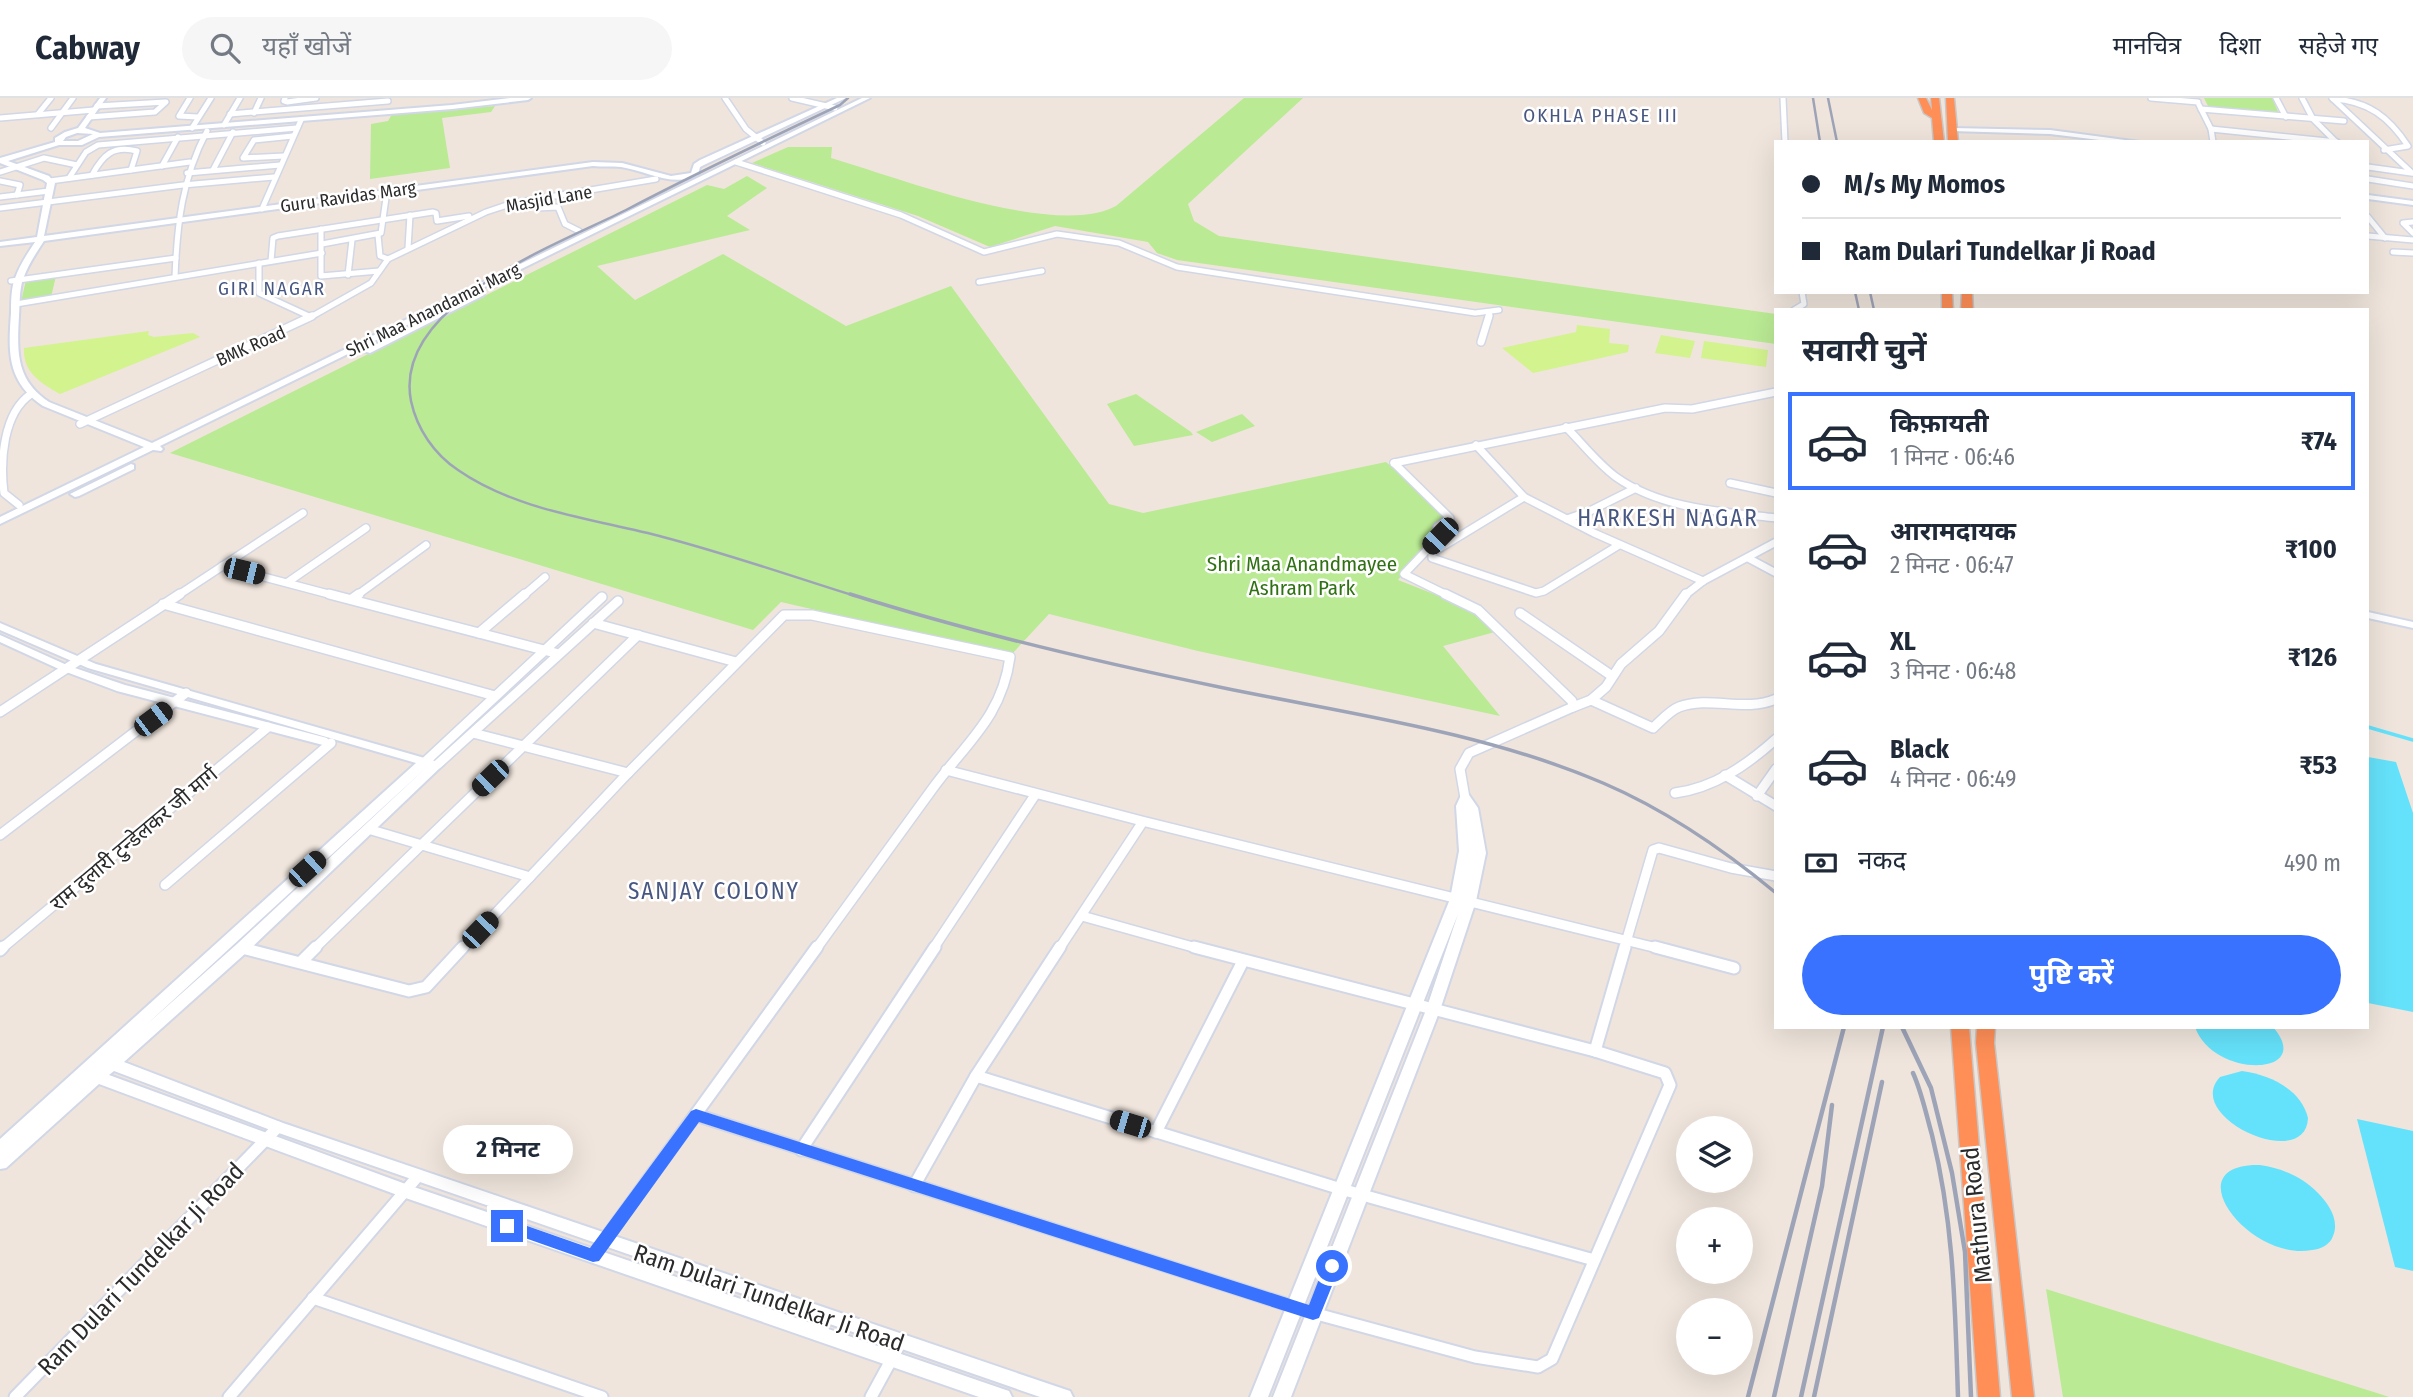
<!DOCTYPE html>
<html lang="hi">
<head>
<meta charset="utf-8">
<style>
	body { margin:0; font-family:"Fira Sans Condensed","Noto Sans Devanagari",sans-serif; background:#f6f6f7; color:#1f2937; height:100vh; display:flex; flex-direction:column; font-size:26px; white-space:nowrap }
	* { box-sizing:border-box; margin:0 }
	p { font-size:23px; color:#747a83 }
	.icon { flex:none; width:38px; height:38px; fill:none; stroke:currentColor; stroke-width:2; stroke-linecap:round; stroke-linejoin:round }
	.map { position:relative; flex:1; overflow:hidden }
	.side { position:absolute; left:1774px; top:210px; width:595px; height:721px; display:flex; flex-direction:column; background:#fff; border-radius:0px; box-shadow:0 7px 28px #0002 }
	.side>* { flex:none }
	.top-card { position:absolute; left:1774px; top:42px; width:595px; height:154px; border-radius:0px; box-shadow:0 7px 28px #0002; display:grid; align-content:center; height:154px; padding:0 28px; background:#fff }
	.buttons { position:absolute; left:1676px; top:1018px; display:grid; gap:14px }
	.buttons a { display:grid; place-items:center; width:77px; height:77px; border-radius:50%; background:#fff; box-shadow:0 7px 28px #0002; font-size:35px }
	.end { position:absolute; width:32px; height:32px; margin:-16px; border:9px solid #3972ff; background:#fff; box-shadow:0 0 0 4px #fff }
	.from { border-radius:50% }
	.bubble { position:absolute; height:49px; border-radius:24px; background:#fff; box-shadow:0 7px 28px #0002; font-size:23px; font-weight:700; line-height:49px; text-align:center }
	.car { position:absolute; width:21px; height:42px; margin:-21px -10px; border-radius:9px; box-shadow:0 0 5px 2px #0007; background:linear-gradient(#222 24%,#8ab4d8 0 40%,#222 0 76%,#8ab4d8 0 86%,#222 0) }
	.top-card b { display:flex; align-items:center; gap:24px; height:66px; font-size:26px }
	.top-card b+b { border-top:2px solid #e0e1e3 }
	.top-card i { width:18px; height:18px; background:#1f2937 }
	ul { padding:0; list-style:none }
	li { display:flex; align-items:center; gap:21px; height:98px; margin:0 14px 10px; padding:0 14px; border:4px solid transparent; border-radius:0px }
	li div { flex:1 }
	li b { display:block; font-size:26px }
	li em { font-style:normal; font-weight:700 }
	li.current { border-color:#3972ff }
	li>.icon { width:63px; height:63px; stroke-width:1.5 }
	h2 { padding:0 28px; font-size:32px; line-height:84px }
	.pay { display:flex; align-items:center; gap:18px; height:77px; padding:0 28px; font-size:26px }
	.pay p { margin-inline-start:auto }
	.button { display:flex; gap:14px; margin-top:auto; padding:14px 28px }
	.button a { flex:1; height:80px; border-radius:42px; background:#3972ff; color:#fff; font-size:28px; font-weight:700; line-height:80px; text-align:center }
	header { display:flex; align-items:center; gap:42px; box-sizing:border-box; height:98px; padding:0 35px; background:#fff; border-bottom:2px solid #e0e1e3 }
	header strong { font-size:33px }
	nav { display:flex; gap:38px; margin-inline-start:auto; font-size:24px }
	.search { width:490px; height:63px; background:#f6f6f7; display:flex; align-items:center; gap:18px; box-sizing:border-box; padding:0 24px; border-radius:38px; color:#747a83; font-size:26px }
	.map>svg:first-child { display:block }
	.green { fill:#baea94 }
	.pitch { fill:#d2f38e }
	.water { fill:#65e2fb }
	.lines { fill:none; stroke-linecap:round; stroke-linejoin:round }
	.stream { stroke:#65e2fb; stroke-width:3.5 }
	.street-far3-casing { stroke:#d1d7e6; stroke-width:8 }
	.street-far2-casing { stroke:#d1d7e6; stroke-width:10 }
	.street-far1-casing { stroke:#d1d7e6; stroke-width:12 }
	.street-casing { stroke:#d1d7e6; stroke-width:15 }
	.secondary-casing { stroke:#d1d7e6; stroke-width:4 }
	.highway-casing { stroke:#c8c8c8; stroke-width:3 }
	.street-far3 { stroke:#fff; stroke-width:5 }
	.street-far2 { stroke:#fff; stroke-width:7 }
	.street-far1 { stroke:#fff; stroke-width:9 }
	.street { stroke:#fff; stroke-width:11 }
	.secondary { fill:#fff; fill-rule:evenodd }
	.highway { fill:#ff8f57; fill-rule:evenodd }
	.rail-far2 { stroke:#9ea4b8; stroke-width:2.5 }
	.rail-far1 { stroke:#9ea4b8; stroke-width:3.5 }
	.rail { stroke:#9ea4b8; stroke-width:4.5 }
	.route { fill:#3972ff }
	.labels { text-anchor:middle; stroke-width:5; stroke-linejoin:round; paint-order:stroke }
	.far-street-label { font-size:18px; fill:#2b2b2b; stroke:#fff }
	.far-neighbourhood-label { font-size:19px; letter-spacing:2px; fill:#475781; stroke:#fff }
	.park-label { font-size:21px; fill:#307113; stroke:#fff }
	.street-label { font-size:21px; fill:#2b2b2b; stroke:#fff }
	.neighbourhood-label { font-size:23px; letter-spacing:2px; fill:#475781; stroke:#fff }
	.near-street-label { font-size:24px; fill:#2b2b2b; stroke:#fff }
</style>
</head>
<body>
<header>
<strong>Cabway</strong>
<div class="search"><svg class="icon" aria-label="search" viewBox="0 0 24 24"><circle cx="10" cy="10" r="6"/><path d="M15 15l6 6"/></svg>यहाँ खोजें</div>
<nav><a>मानचित्र</a><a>दिशा</a><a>सहेजे गए</a></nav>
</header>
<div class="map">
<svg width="2413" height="1299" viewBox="0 0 2413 1299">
	<rect width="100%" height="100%" fill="#efe5dc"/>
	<g class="green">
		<path d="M1244 0H1303L1188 106 1194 123 1219 138 1776 216V246L1177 162 1157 155 1148 144 1055 128 990 149 918 118 752 65 788 49H832L831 60C896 79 1056 141 1116 108Z"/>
		<path d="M2204 0H2272L2280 18 2209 10Z"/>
		<path d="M495 8 491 14 442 20 450 70 370 81 371 26 388 23 392 16Z"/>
		<path d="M747 78 767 90 727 118 750 132 597 168 635 202 723 156 846 228 951 188 1109 406 1143 415 1386 364 1449 418 1398 482 1475 512 1495 534 1443 548 1500 618 1198 553 1049 516 1011 557 781 504 753 532 170 355 707 87 724 91Z"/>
		<path d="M56 178 51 199 21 204 26 182Z"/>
		<path d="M1136 296 1191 334 1193 337 1134 348 1107 306Z"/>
		<path d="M1242 316 1255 328 1212 344 1196 334Z"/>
		<path d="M2046 1191 2380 1296 2389 1299H2063Z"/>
	</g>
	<g class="pitch">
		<path d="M1577 227 1610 231 1609 245 1629 247 1628 254 1533 275 1502 250 1576 234Z"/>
		<path d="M149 233 148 237 154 239 193 235 200 239 60 296C41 285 23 275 24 250Z"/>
		<path d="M1661 237 1695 243 1690 260 1655 255Z"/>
		<path d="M1704 243 1768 252 1766 269 1701 260Z"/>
	</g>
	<g class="water">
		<path d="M2368 659 2396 664 2413 715V914L2368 905Z"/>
		<path d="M2195 929H2273C2316 979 2213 981 2195 929Z"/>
		<path d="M2242 973C2270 977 2301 991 2308 1020 2306 1075 2182 1019 2220 979Z"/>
		<path d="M2357 1021 2413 1033V1173L2395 1169Z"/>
		<path d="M2260 1067C2282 1070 2302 1079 2318 1095 2328 1105 2340 1122 2333 1138 2330 1147 2321 1151 2312 1152 2249 1164 2173 1065 2260 1067Z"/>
	</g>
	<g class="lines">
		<path class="stream" d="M2368 629 2413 642"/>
		<defs>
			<g id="street-far3">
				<path d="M190 0 179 18 198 19"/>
				<path d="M285 0 284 3 287 4 316 0"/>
				<path d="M725 0 746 31 763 45"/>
				<path d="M792 0 835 10"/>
				<path d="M1783 0 1785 44"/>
				<path d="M2151 0 2198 4"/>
				<path d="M2276 0 2286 19"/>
				<path d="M2302 0 2313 21 2336 44"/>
				<path d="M2332 0 2412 75"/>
				<path d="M2333 1C2368 3 2389 19 2408 48L2384 52"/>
				<path d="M2199 7 2211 31 2213 44"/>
				<path d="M2201 11 2344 23"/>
				<path d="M254 15 261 0"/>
				<path d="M38 16 51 0"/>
				<path d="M230 16 388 3"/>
				<path d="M89 19 155 14 166 4 97 8"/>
				<path d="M0 20 94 12"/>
				<path d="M224 27 240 0"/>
				<path d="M51 30 73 0"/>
				<path d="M192 30 211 0"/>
				<path d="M2211 31 2337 44"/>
				<path d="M284 58 243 60 254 42 293 38"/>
				<path d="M736 64 901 117 984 154 1057 136 1119 145 1177 169 1475 215 1499 212"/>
				<path d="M162 68 178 39"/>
				<path d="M2368 69 2411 75"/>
				<path d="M213 72 233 34"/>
				<path d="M0 74 44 60 77 67"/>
				<path d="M187 75 280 67"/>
				<path d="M92 77C103 57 113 47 137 53L131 72"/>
				<path d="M69 80 86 54 98 47 297 30"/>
				<path d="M2368 81 2413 88"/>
				<path d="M0 83 20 87 17 97"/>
				<path d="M50 83 190 64"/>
				<path d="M0 99 49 93"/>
				<path d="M536 101 537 110 558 109 565 126 579 133"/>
				<path d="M0 110 183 87 274 79"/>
				<path d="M262 111 301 22"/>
				<path d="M2368 119 2385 140"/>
				<path d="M2413 124 2403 125 2413 135"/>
				<path d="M321 131V178L379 173"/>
				<path d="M378 137 380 158 388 161"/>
				<path d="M2368 138 2413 142"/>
				<path d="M322 146 381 135 387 93"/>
				<path d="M408 150 410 117"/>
				<path d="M2393 154 2413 155"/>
				<path d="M271 163 273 140 278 138 433 114 436 115 437 123 469 118"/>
				<path d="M259 165V195L311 219"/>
				<path d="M348 177 352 142"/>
				<path d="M175 179C177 127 182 80 207 33"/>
				<path d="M11 183 176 160"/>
				<path d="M979 184 1042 173"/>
				<path d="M16 206 322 155"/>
				<path d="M1794 212 1804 206 1802 194"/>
				<path d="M309 220 371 185 388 161 486 114 513 105 656 81"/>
				<path d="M1488 220 1490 214"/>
			</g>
			<g id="street-far2">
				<path d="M1481 244 1489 218"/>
				<path d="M80 326 312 218"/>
				<path d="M1566 329C1582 345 1597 365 1616 379 1661 411 1723 414 1776 420"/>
				<path d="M1476 347 1524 399 1594 435 1703 483"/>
				<path d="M1394 365 1450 420 1437 429 1442 436 1404 476 1449 498"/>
				<path d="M1394 365 1665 310 1692 311 1776 294"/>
				<path d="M1730 385 1776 395"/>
				<path d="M1524 399 1432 455V460L1536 495 1544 493 1619 447"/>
				<path d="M19 407 4 395C0 363 3 315 31 296"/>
				<path d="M1567 421 1590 413 1636 390"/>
				<path d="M1748 460 1776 475"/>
				<path d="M222 468 336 498"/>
				<path d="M288 484 366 430"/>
				<path d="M177 498 303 415"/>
				<path d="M356 498 426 447"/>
				<path d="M523 498 545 479"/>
				<path d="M1684 498 1703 483 1776 444"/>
			</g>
			<g id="street-far1">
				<path d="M329 496 559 556"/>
				<path d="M1445 496 1478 512 1572 603 1573 609 1469 655 1460 671 1465 700"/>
				<path d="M352 501 359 496"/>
				<path d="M163 506 495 598"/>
				<path d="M1520 515 1612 578"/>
				<path d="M593 525 736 564"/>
				<path d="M479 535 525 496"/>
				<path d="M1591 602 1653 630C1661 623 1669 613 1679 609 1710 597 1744 615 1776 601"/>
				<path d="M1573 609 1591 602 1606 589 1621 566 1659 533 1686 496"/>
				<path d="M0 614 180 496"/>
				<path d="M473 635 628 675"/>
				<path d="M426 663 602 499"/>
				<path d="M438 666 618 503"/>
				<path d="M946 672 1142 723 1661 851"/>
				<path d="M1725 677 1776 708"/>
				<path d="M1675 695C1714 690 1747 667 1776 641"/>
				<path d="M1757 698 1776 671"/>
				<path d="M368 731 530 779"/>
				<path d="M0 737 186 595"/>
				<path d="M165 787 331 645"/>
				<path d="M1082 818 1200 851"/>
				<path d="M242 850 246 851"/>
				<path d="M1 851 268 629"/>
				<path d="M314 851 638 537"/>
				<path d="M462 851 628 675 784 517H812L1010 559C1002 619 966 645 933 690 894 744 855 798 816 851"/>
				<path d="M933 851 1035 697"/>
				<path d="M1059 851 1142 725"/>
				<path d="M1624 851 1653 752 1659 750 1731 770 1776 778"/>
			</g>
			<g id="street">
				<path d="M1655 849 1734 870"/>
				<path d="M242 850 409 893 426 889 463 849"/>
				<path d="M0 852 3 849"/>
				<path d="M301 864 316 849"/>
				<path d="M1595 953 1625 849"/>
				<path d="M976 978 1341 1091 1594 1162"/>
				<path d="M696 1017 1313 1215 1475 1259 1538 1269 1552 1261 1670 987 1665 975 1595 953 1194 849"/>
				<path d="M1156 1034 1243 863"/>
				<path d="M801 1052 935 849"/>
				<path d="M914 1088 976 978 1060 849"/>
				<path d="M593 1158 817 849"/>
				<path d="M313 1200 602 1299"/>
				<path d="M15 1299 278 1029"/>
				<path d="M229 1299 418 1078"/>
				<path d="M871 1299 901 1244"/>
			</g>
			<g id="secondary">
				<path d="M100 0H106L85 30 100 35 452 7 511 0H531L528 2 452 11 99 39 82 47H59L8 63 49 78 55 85 44 138 593 64 622 65 671 78 691 75 694 66 700 62 837 0H846L706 66 700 69 698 77C673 90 647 73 621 69 612 68 602 69 593 68L44 143C36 155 28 167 23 181 19 193 20 206 19 218 17 255 16 282 49 304L152 345 862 0H870L160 348 163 351 161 353 153 352 0 426V419L144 349 43 308C7 284 8 255 11 215 11 205 11 193 14 183 19 168 27 156 35 144L0 148V144L37 139 47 85 43 82 0 65V60L55 44V40L65 34 78 30ZM77 35 93 36 78 43H63L66 39Z"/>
				<path d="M1953 30 2050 32 2140 44H2116L2050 36 1951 33V31Z"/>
				<path d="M2368 97 2413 103V107L2368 101Z"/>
				<path d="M477 195 484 197 370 255 363 253Z"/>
				<path d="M131 366 134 367V371L79 398 75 399 70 396Z"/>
				<path d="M2368 514 2413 524V530L2368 520Z"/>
				<path d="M0 525 96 566 435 663H442L444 666 247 854 124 964 283 1025 1064 1291 1070 1293 1073 1299H1040L273 1033 114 973 109 977 411 1088 1003 1291 1009 1293 1012 1299H979L400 1098 99 986 6 1070 0 1071V1041L416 665 88 570 0 532ZM428 668 237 846 145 928Z"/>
				<path d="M0 537 69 568 125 587 327 640 329 643 323 647 117 593 61 572 0 544Z"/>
				<path d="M1465 696 1469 697 1478 710 1486 755 1476 803 1440 912 1291 1299H1273L1426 912 1458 816 1268 1299H1250L1450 801 1459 753 1456 708 1461 697Z"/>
			</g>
			<g id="highway">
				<path d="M1918 0H1926L1932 12 1931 0H1939L1944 44H1934L1932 20 1924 15Z"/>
				<path d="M1946 0H1954L1958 44H1948Z"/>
				<path d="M1942 194H1952L1953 212H1942Z"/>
				<path d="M1962 194H1972L1973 212H1961Z"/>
				<path d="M1951 929H1969L2000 1299H1978Z"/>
				<path d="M1977 929H1995L1994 945 2034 1299H2012L1976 945Z"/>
			</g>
		</defs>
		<use href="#street-far3" class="street-far3-casing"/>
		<use href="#street-far2" class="street-far2-casing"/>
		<use href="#street-far1" class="street-far1-casing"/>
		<use href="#street" class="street-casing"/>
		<use href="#secondary" class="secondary-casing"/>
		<use href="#highway" class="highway-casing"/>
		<use href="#street-far3" class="street-far3"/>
		<use href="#street-far2" class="street-far2"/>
		<use href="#street-far1" class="street-far1"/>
		<use href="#street" class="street"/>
		<use href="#secondary" class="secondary"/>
		<use href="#highway" class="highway"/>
		<g class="rail-far2">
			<path d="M848 0 840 7C768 41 697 75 626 112 559 146 392 206 411 303 417 331 434 356 458 372 517 413 595 421 663 439 728 456 791 478 855 498"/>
			<path d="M1813 0 1820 44"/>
			<path d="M1828 0 1837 44"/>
			<path d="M1855 194 1859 212"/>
			<path d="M1870 194 1874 212"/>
		</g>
		<path class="rail-far1" d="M850 496C973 535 1097 564 1224 590 1350 616 1484 634 1603 685 1666 712 1723 751 1776 795"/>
		<g class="rail">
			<path d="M1902 929 1931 990 1952 1075 1965 1154 1971 1299"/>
			<path d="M1913 975C1922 995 1926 1016 1932 1037 1954 1126 1955 1208 1958 1299"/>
			<path d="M1748 1299 1844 929"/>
			<path d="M1774 1299 1822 1088 1832 1007"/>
			<path d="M1801 1299 1883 929"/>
			<path d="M1814 1299 1882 984"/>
		</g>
	</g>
	<path class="route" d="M696 1011 1309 1207 1326 1163 1332 1161 1340 1168 1319 1220 1313 1222 699 1024 599 1163 593 1164 502 1132 499 1128 507 1121 590 1150 691 1013Z"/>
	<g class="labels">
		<g class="far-street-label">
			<text transform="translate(348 99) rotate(-8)" y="6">Guru Ravidas Marg</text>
			<text transform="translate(549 101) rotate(-10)" y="6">Masjid Lane</text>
			<text transform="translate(433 212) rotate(-26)" y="6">Shri Maa Anandamai Marg</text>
			<text transform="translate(251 248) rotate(-24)" y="6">BMK Road</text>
		</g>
		<g class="far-neighbourhood-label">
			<text x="1601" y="24">OKHLA PHASE III</text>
			<text x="272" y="197">GIRI NAGAR</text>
		</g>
		<g class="park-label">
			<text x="1302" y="473">Shri Maa Anandmayee<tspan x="1302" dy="24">Ashram Park</tspan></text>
		</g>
		<g class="street-label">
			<text transform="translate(134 741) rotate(-40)" y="7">राम दुलारी टुन्डेलकर जी मार्ग</text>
		</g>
		<g class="neighbourhood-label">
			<text x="1668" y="428">HARKESH NAGAR</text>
			<text x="714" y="801">SANJAY COLONY</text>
		</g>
		<g class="near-street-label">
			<text transform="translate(1977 1117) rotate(-96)" y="8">Mathura Road</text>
			<text transform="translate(141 1171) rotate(-46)" y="8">Ram Dulari Tundelkar Ji Road</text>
			<text transform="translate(769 1200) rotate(19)" y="8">Ram Dulari Tundelkar Ji Road</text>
		</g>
	</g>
</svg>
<div class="buttons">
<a><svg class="icon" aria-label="layers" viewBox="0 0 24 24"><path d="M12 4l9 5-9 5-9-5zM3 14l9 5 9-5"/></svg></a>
<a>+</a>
<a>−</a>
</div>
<i class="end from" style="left:1332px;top:1168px"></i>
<i class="end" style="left:507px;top:1128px"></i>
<div class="bubble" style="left:443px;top:1027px;width:130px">2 मिनट</div>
<i class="car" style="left:1440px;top:438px;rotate:224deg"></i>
<i class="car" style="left:244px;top:473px;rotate:104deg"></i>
<i class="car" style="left:153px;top:621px;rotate:53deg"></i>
<i class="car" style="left:490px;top:680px;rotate:226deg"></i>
<i class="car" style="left:307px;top:771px;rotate:48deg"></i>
<i class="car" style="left:480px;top:832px;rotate:44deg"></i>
<i class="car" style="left:1130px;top:1026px;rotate:287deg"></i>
<div class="top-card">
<b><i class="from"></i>M/s My Momos</b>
<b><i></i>Ram Dulari Tundelkar Ji Road</b>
</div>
<section class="side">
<h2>सवारी चुनें</h2>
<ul>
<li class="current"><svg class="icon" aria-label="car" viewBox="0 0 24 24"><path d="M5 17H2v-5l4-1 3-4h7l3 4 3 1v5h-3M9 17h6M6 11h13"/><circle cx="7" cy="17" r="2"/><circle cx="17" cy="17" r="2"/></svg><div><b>किफ़ायती</b><p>1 मिनट · 06:46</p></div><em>₹74</em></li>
<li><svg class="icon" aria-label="car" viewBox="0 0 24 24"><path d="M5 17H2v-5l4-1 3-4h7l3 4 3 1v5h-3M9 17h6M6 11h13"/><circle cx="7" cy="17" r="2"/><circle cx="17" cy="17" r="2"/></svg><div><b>आरामदायक</b><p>2 मिनट · 06:47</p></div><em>₹100</em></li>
<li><svg class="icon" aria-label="car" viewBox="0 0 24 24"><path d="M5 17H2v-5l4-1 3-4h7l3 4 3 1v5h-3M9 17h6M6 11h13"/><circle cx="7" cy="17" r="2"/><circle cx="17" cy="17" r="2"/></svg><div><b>XL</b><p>3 मिनट · 06:48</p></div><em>₹126</em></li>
<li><svg class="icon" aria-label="car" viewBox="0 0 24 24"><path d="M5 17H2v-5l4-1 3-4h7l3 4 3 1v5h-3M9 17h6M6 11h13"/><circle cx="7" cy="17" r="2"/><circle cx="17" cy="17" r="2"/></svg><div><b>Black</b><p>4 मिनट · 06:49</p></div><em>₹53</em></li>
</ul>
<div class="pay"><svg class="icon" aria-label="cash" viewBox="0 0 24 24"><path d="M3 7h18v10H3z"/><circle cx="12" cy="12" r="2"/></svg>नकद<p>490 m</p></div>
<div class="button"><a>पुष्टि करें</a></div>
</section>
</div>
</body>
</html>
